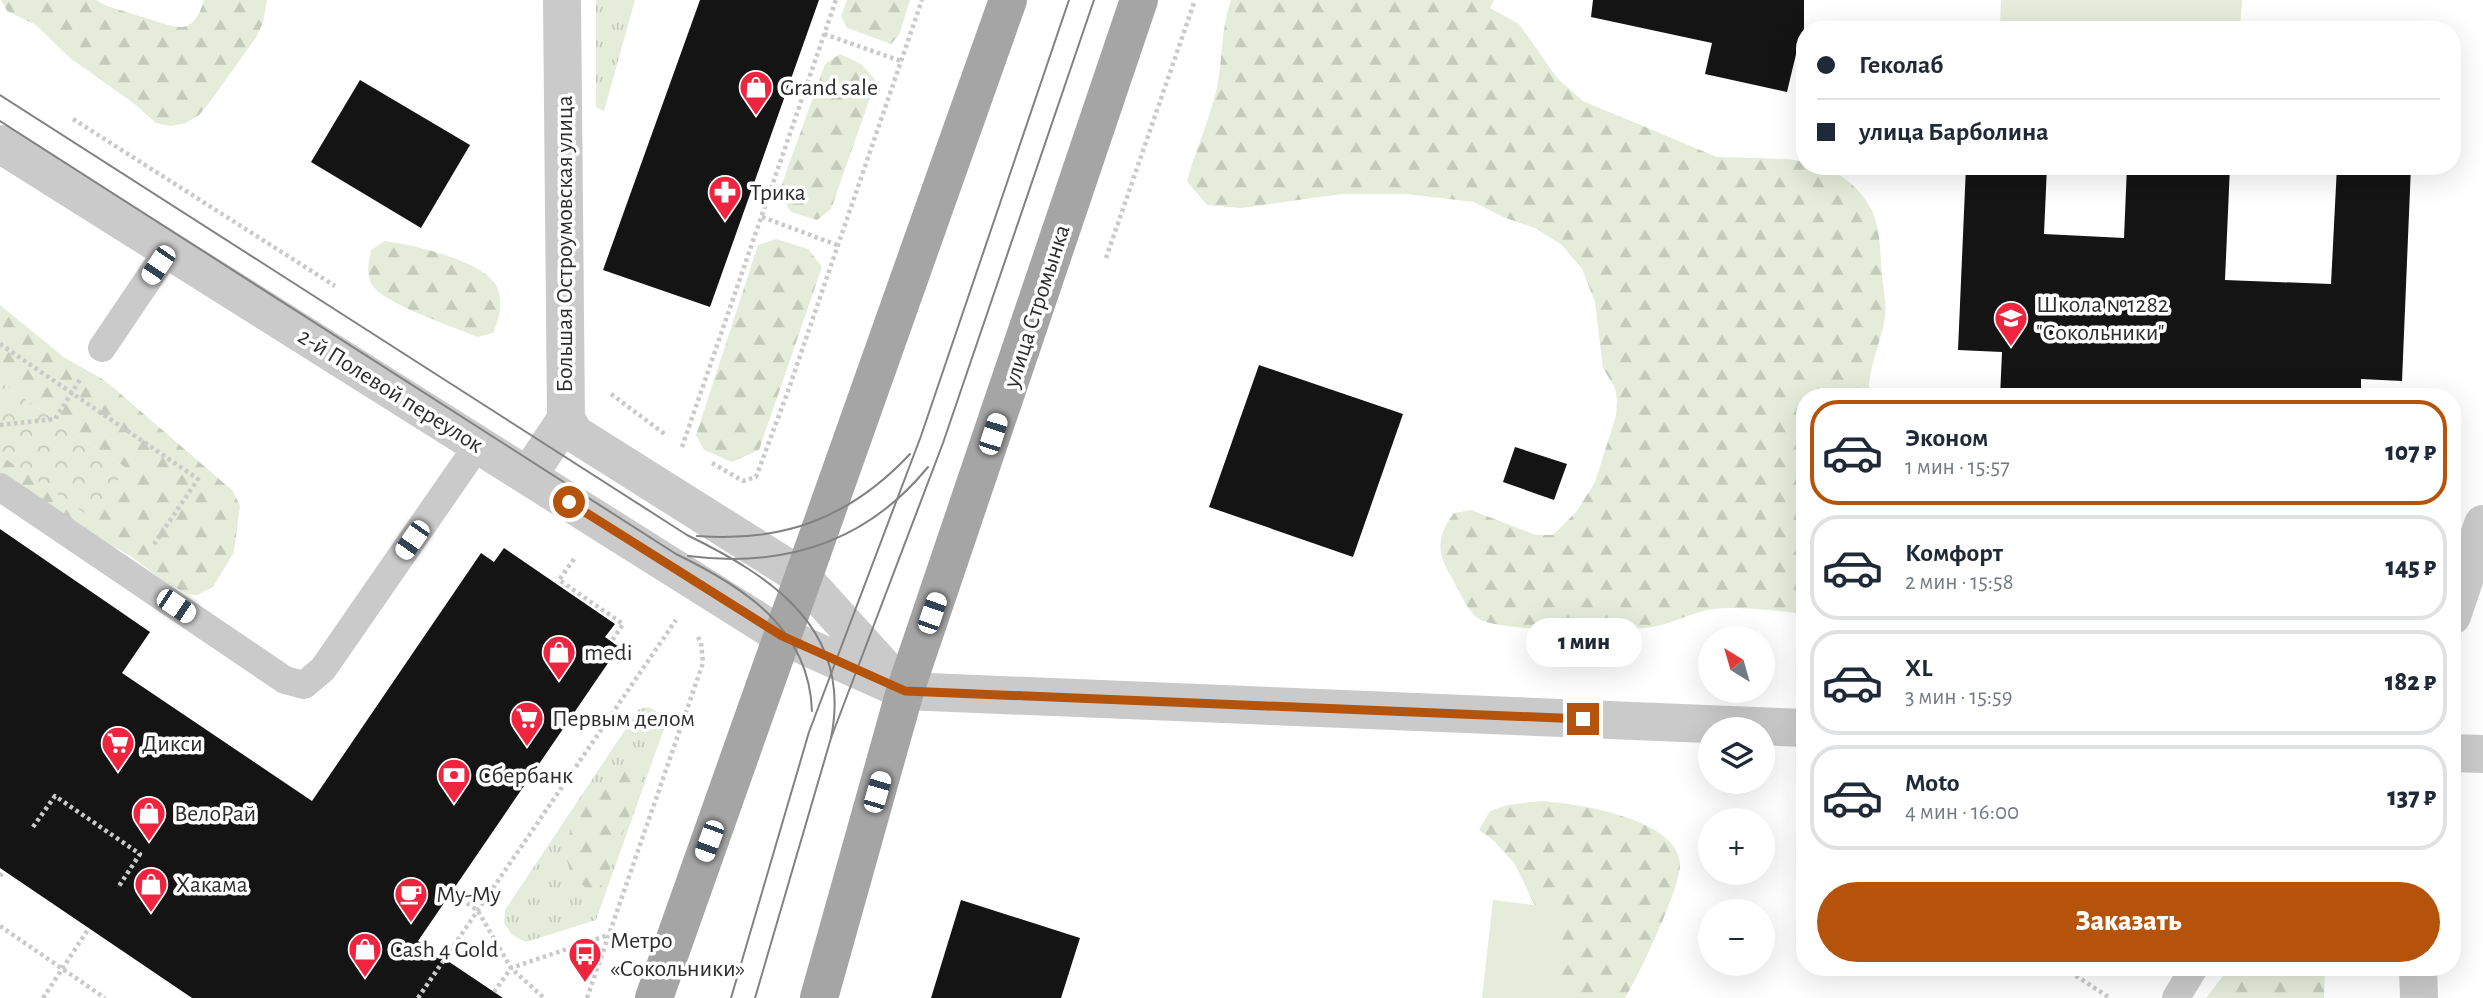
<!DOCTYPE html>
<html lang="ru">
<head>
<meta charset="utf-8">
<style>
	body { margin:0; font-family:"Alegreya Sans",sans-serif; background:#f2f2f3; color:#1f2937; height:100vh; display:flex; flex-direction:column; font-size:26px; white-space:nowrap }
	* { box-sizing:border-box; margin:0 }
	p { font-size:23px; color:#747a83 }
	.icon { flex:none; width:38px; height:38px; fill:none; stroke:currentColor; stroke-width:2; stroke-linecap:round; stroke-linejoin:round }
	.map { position:relative; flex:1; overflow:hidden }
	.drawer { position:absolute; left:1796px; top:388px; width:665px; height:588px; display:flex; flex-direction:column; background:#fff; border-radius:28px; box-shadow:0 7px 28px #0002 }
	.drawer>* { flex:none }
	.banner { position:absolute; left:1796px; top:21px; width:665px; height:154px; border-radius:28px; box-shadow:0 7px 28px #0002; display:grid; align-content:center; height:154px; padding:0 21px; background:#fff }
	.needle { width:46px; rotate:323deg }
	.buttons { position:absolute; left:1698px; top:626px; display:grid; gap:14px }
	.buttons a { display:grid; place-items:center; width:77px; height:77px; border-radius:50%; background:#fff; box-shadow:0 7px 28px #0002; font-size:35px }
	.end { position:absolute; width:32px; height:32px; margin:-16px; border:9px solid #b45309; background:#fff; box-shadow:0 0 0 4px #fff }
	.from { border-radius:50% }
	.bubble { position:absolute; height:49px; border-radius:24px; background:#fff; box-shadow:0 7px 28px #0002; font-size:23px; font-weight:800; line-height:49px; text-align:center }
	.car { position:absolute; width:21px; height:42px; margin:-21px -10px; border-radius:9px; box-shadow:0 0 5px 2px #0007; background:linear-gradient(#fff 24%,#345 0 40%,#fff 0 76%,#345 0 86%,#fff 0) }
	.banner b { display:flex; align-items:center; gap:24px; height:66px; font-size:26px }
	.banner b+b { border-top:2px solid #e0e1e3 }
	.banner i { width:18px; height:18px; background:#1f2937 }
	ul { padding:12px 0 0; list-style:none }
	li { display:flex; align-items:center; gap:21px; height:105px; margin:0 14px 10px; padding:0 7px; border:4px solid #e0e1e3; border-radius:28px }
	li div { flex:1 }
	li b { display:block; font-size:26px }
	li em { font-style:normal; font-weight:800 }
	li.selected { border-color:#b45309 }
	li>.icon { width:63px; height:63px; stroke-width:1.5 }
	.primary-button { display:flex; gap:14px; margin-top:auto; padding:14px 21px }
	.primary-button a { flex:1; height:80px; border-radius:42px; background:#b45309; color:#fff; font-size:28px; font-weight:800; line-height:80px; text-align:center }
	.map>svg:first-child { display:block }
	.grass { fill:url(#grass-tufts) }
	.forest { fill:url(#forest-firs) }
	.park { fill:url(#park-crowns) }
	.garden { fill:#e5ecda }
	.building { fill:#141414 }
	.lines { fill:none; stroke-linecap:round; stroke-linejoin:round }
	.path { stroke:#cacaca; stroke-width:4.5; stroke-dasharray:3.5 3.5; stroke-linecap:butt }
	.service { stroke:#cacaca; stroke-width:28 }
	.minor { stroke:#cacaca; stroke-width:38 }
	.primary { stroke:#a5a5a5; stroke-width:38 }
	.tram { stroke:#828282; stroke-width:2 }
	.route { stroke:#b45309; stroke-width:9 }
	.labels { text-anchor:middle; stroke-width:7; stroke-linejoin:round; paint-order:stroke }
	.poi-label { font-size:24px; fill:#2d2d2d; stroke:#fff; text-anchor:start }
	.street-label { font-size:24px; fill:#2d2d2d; stroke:#fff }
</style>
</head>
<body>
<div class="map">
<svg width="2483" height="998" viewBox="0 0 2483 998">
	<defs>
		<pattern id="grass-tufts" width="24" height="20" patternUnits="userSpaceOnUse" patternTransform="scale(1.75)"><rect width="24" height="20" fill="#e5ecda"/><path d="M3 7l-1-3M5 7V3M7 7l1-3M15 17l-1-3M17 17v-4M19 17l1-3" fill="none" stroke="#c5cbbb"/></pattern>
		<pattern id="forest-firs" width="22" height="20" patternUnits="userSpaceOnUse" patternTransform="scale(1.75)"><rect width="22" height="20" fill="#e5ecda"/><path d="M5 1l3.5 6h-7zM16 11l3.5 6h-7z" fill="#c5cbbb"/></pattern>
		<pattern id="park-crowns" width="20" height="18" patternUnits="userSpaceOnUse" patternTransform="scale(1.75)"><rect width="20" height="18" fill="#e5ecda"/><path d="M2 6a3 3 0 1 1 6 0M12 15a3 3 0 1 1 6 0" fill="none" stroke="#c5cbbb"/></pattern>
	</defs>
	<rect width="100%" height="100%" fill="#fff"/>
	<g class="grass">
		<path d="M596 0H635L604 111 596 107Z"/>
		<path d="M649 707 659 713 665 726 596 920 526 942 512 935 504 923 505 910 639 709Z"/>
	</g>
	<g class="forest">
		<path d="M1 0H96L107 6C121 10 135 15 149 19 178 28 193 37 204 0H267L263 22 257 36 209 103 199 115 186 123 171 126 156 123 132 102 70 58 36 25 7 11Z"/>
		<path d="M847 0H910L899 35 891 44 847 28 841 16Z"/>
		<path d="M1231 0H1494L1490 8 1519 24 1557 78 1583 101 1717 157 1789 159 1804 162V166C1835 166 1858 184 1872 211 1881 229 1880 255 1882 275 1883 289 1887 305 1885 318 1880 346 1867 370 1869 397H1804V614C1780 611 1737 606 1713 609 1692 612 1672 624 1652 627 1622 632 1505 632 1481 620 1467 613 1459 589 1451 576 1436 553 1437 535 1454 513L1471 510 1536 535H1553L1577 511 1595 482 1616 416 1617 400 1615 388 1603 368 1595 302 1582 269 1562 245 1535 228 1503 217 1474 202 1407 194H1341L1241 208 1207 205 1187 181C1196 149 1210 119 1217 87 1223 58 1221 28 1231 0Z"/>
		<path d="M840 54 861 64 876 81 831 209 817 220 791 212 779 192 825 64Z"/>
		<path d="M776 239 808 249 822 267 759 450 732 462 704 450 696 435 758 245Z"/>
		<path d="M385 241C413 245 481 260 496 285 504 300 499 320 493 333L477 337C455 327 380 303 371 283 366 272 369 261 371 250Z"/>
		<path d="M0 305 65 358 102 379 116 390 233 491 240 506 234 552 213 587 197 595 188 594 165 582 129 555 62 518 0 479V455L92 517 126 468 0 382Z"/>
		<path d="M627 763 635 767 640 774C642 796 627 820 618 841 611 858 613 877 596 890L588 889 581 884 570 872 564 847 577 816 593 793 610 772Z"/>
		<path d="M1542 801C1577 804 1678 818 1680 864 1681 887 1639 976 1625 998H1535L1537 910 1515 864 1493 840 1479 830 1490 811 1507 805Z"/>
		<path d="M2229 968H2325L2324 998H2206Z"/>
	</g>
	<path class="park" d="M0 382 126 468 92 518 0 455Z"/>
	<g class="garden">
		<path d="M2001 0H2242L2240 30H2080L2000 25Z"/>
		<path d="M1493 900 1566 909 1556 998H1482Z"/>
	</g>
	<g class="building">
		<path d="M700 0H819L710 307 603 270Z"/>
		<path d="M1593 0H1804V48L1798 46 1787 92 1705 74 1712 43 1591 17Z"/>
		<path d="M360 80 470 145 421 228 311 162Z"/>
		<path d="M1966 166H2047L2044 234 2124 238 2127 166H2230L2225 280 2331 284 2337 166H2411L2402 381 2361 379V397H2000L2002 352 1958 350Z"/>
		<path d="M1259 365 1403 414 1353 557 1209 507Z"/>
		<path d="M1515 447 1567 464 1554 500 1503 482Z"/>
		<path d="M0 529 150 632 122 673 312 801 481 553 494 562 504 548 615 624 605 637 619 647 418 941 503 998H192L0 868Z"/>
		<path d="M961 900 1080 938 1061 998H931Z"/>
	</g>
	<g class="lines">
		<g class="path">
			<path d="M824 34 901 61"/>
			<path d="M73 119 335 286"/>
			<path d="M762 217 837 245"/>
			<path d="M1106 258 1195 0"/>
			<path d="M0 344 198 479 154 544"/>
			<path d="M611 394 666 435"/>
			<path d="M0 425 55 419 81 378"/>
			<path d="M682 447 836 0"/>
			<path d="M712 463 743 481 756 477 788 391 922 0"/>
			<path d="M574 559 559 580 623 624 611 642"/>
			<path d="M33 827 55 796 140 854 119 886"/>
			<path d="M0 876 4 871"/>
			<path d="M444 887 478 911 511 968 544 998"/>
			<path d="M0 926 105 998"/>
			<path d="M2064 968 2110 998"/>
			<path d="M494 992 511 968 608 935"/>
			<path d="M43 998 89 928"/>
			<path d="M418 998 676 620"/>
			<path d="M587 998 703 663 701 643 698 637"/>
		</g>
		<g class="service">
			<path d="M102 348 168 250"/>
			<path d="M0 487 285 680 304 685 323 669 478 445"/>
			<path d="M2176 998 2194 968"/>
		</g>
		<g class="minor">
			<path d="M0 144 782 636 905 691 1804 728"/>
			<path d="M566 419 575 434 802 577 895 680"/>
			<path d="M528 476 566 419 562 0"/>
			<path d="M2452 616 2483 524"/>
			<path d="M2452 753 2483 754"/>
			<path d="M2418 968 2419 998"/>
		</g>
		<g class="primary">
			<path d="M654 998 1008 0"/>
			<path d="M819 998 905 691 1139 0"/>
		</g>
		<g class="tram">
			<path d="M0 95 687 535C773 577 853 630 831 738"/>
			<path d="M0 121 676 554C744 587 809 628 812 711"/>
			<path d="M697 536C784 543 851 517 910 454"/>
			<path d="M688 556C783 568 866 543 928 467"/>
			<path d="M731 998 809 732 921 436 1069 0"/>
			<path d="M755 998 831 738 943 443 1094 0"/>
		</g>
	</g>
	<g class="lines">
		<path class="route" d="M569 502 782 636 905 691 1583 719"/>
	</g>
	<defs>
		<symbol id="shop-pin" viewBox="-11 -11 22 30"><path d="M0 17L-7.5 6A9.5 9.5 0 1 1 7.5 6Z" fill="#ef2540" stroke="#fff"/><path d="M-5-2.5h2.3a2.7 3.5 0 0 1 5.4 0H5L5.5 6h-11ZM-1.5-2.5h3a1.5 2.3 0 0 0-3 0Z" fill="#fff"/></symbol>
		<symbol id="pharmacy-pin" viewBox="-11 -11 22 30"><path d="M0 17L-7.5 6A9.5 9.5 0 1 1 7.5 6Z" fill="#ef2540" stroke="#fff"/><path d="M-2-6h4v4h4v4h-4v4h-4v-4h-4v-4h4Z" fill="#fff"/></symbol>
		<symbol id="school-pin" viewBox="-11 -11 22 30"><path d="M0 17L-7.5 6A9.5 9.5 0 1 1 7.5 6Z" fill="#ef2540" stroke="#fff"/><path d="M0-5L7-2L0 1L-7-2ZM-4 1L0 2.5L4 1V4Q0 6-4 4Z" fill="#fff"/></symbol>
		<symbol id="supermarket-pin" viewBox="-11 -11 22 30"><path d="M0 17L-7.5 6A9.5 9.5 0 1 1 7.5 6Z" fill="#ef2540" stroke="#fff"/><path d="M-6-5.5h2.5l.6 2H6L4.5 2H-2.5L-4.4-4H-6ZM-1.5 3.2a1.3 1.3 0 1 0 .1 0ZM3 3.2a1.3 1.3 0 1 0 .1 0Z" fill="#fff"/></symbol>
		<symbol id="bank-pin" viewBox="-11 -11 22 30"><path d="M0 17L-7.5 6A9.5 9.5 0 1 1 7.5 6Z" fill="#ef2540" stroke="#fff"/><path d="M-6-4H6V4H-6ZM0-2.3a2.3 2.3 0 1 0 0 4.6a2.3 2.3 0 1 0 0-4.6Z" fill="#fff"/></symbol>
		<symbol id="cafe-pin" viewBox="-11 -11 22 30"><path d="M0 17L-7.5 6A9.5 9.5 0 1 1 7.5 6Z" fill="#ef2540" stroke="#fff"/><path d="M-5.5-4.5H6V0H3Q3 3.5 0 3.5H-2.5Q-5.5 3.5-5.5 0ZM3-3.2v2h1.7v-2ZM-6 4.5H4V6H-6Z" fill="#fff"/></symbol>
		<symbol id="bus-pin" viewBox="-11 -11 22 30"><path d="M0 17L-7.5 6A9.5 9.5 0 1 1 7.5 6Z" fill="#ef2540" stroke="#fff"/><path d="M-5-6H5V4H4V6H2V4H-2V6H-4V4H-5ZM-3.5-4V0h7V-4ZM-3.5 1.2v1.5H-2V1.2ZM2 1.2v1.5H3.5V1.2Z" fill="#fff"/></symbol>
	</defs>
	<g fill-rule="evenodd">
		<use href="#shop-pin" x="737" y="68" width="38" height="52"/>
		<use href="#pharmacy-pin" x="706" y="173" width="38" height="52"/>
		<use href="#school-pin" x="1992" y="299" width="38" height="52"/>
		<use href="#shop-pin" x="540" y="633" width="38" height="52"/>
		<use href="#supermarket-pin" x="508" y="699" width="38" height="52"/>
		<use href="#supermarket-pin" x="99" y="724" width="38" height="52"/>
		<use href="#bank-pin" x="435" y="756" width="38" height="52"/>
		<use href="#shop-pin" x="130" y="794" width="38" height="52"/>
		<use href="#shop-pin" x="132" y="865" width="38" height="52"/>
		<use href="#cafe-pin" x="392" y="875" width="38" height="52"/>
		<use href="#shop-pin" x="346" y="930" width="38" height="52"/>
		<use href="#bus-pin" x="566" y="935" width="38" height="52"/>
	</g>
	<g class="labels">
		<g class="poi-label">
			<text x="780" y="95">Grand sale</text>
			<text x="750" y="200">Трика</text>
			<text x="2036" y="312">Школа №1282<tspan x="2036" dy="28">"Сокольники"</tspan></text>
			<text x="584" y="660">medi</text>
			<text x="552" y="726">Первым делом</text>
			<text x="142" y="751">Дикси</text>
			<text x="478" y="783">Сбербанк</text>
			<text x="174" y="821">ВелоРай</text>
			<text x="176" y="892">Хакама</text>
			<text x="436" y="902">Му-Му</text>
			<text x="610" y="948">Метро<tspan x="610" dy="28">«Сокольники»</tspan></text>
			<text x="390" y="957">Cash 4 Gold</text>
		</g>
		<g class="street-label">
			<text transform="translate(564 244) rotate(-90)" y="8">Большая Остроумовская улица</text>
			<text transform="translate(1036 306) rotate(-72)" y="8">улица Стромынка</text>
			<text transform="translate(391 390) rotate(32)" y="8">2-й Полевой переулок</text>
		</g>
	</g>
</svg>
<div class="buttons">
<a><svg class="needle" viewBox="-14 -14 28 28"><path d="M0-13l5 13h-10z" fill="#e53935"/><path d="M0 13l5-13h-10z" fill="#747a83"/></svg></a>
<a><svg class="icon" aria-label="layers" viewBox="0 0 24 24"><path d="M12 4l9 5-9 5-9-5zM3 14l9 5 9-5"/></svg></a>
<a>+</a>
<a>−</a>
</div>
<i class="end from" style="left:569px;top:502px"></i>
<i class="end" style="left:1583px;top:719px"></i>
<div class="bubble" style="left:1526px;top:618px;width:116px">1 мин</div>
<i class="car" style="left:158px;top:265px;rotate:214deg"></i>
<i class="car" style="left:993px;top:434px;rotate:18deg"></i>
<i class="car" style="left:412px;top:540px;rotate:215deg"></i>
<i class="car" style="left:176px;top:606px;rotate:124deg"></i>
<i class="car" style="left:932px;top:613px;rotate:19deg"></i>
<i class="car" style="left:877px;top:792px;rotate:16deg"></i>
<i class="car" style="left:709px;top:841px;rotate:200deg"></i>
<div class="banner">
<b><i class="from"></i>Геколаб</b>
<b><i></i>улица Барболина</b>
</div>
<section class="drawer">
<ul>
<li class="selected"><svg class="icon" aria-label="car" viewBox="0 0 24 24"><path d="M5 17H2v-5l4-1 3-4h7l3 4 3 1v5h-3M9 17h6M6 11h13"/><circle cx="7" cy="17" r="2"/><circle cx="17" cy="17" r="2"/></svg><div><b>Эконом</b><p>1 мин · 15:57</p></div><em>107 ₽</em></li>
<li><svg class="icon" aria-label="car" viewBox="0 0 24 24"><path d="M5 17H2v-5l4-1 3-4h7l3 4 3 1v5h-3M9 17h6M6 11h13"/><circle cx="7" cy="17" r="2"/><circle cx="17" cy="17" r="2"/></svg><div><b>Комфорт</b><p>2 мин · 15:58</p></div><em>145 ₽</em></li>
<li><svg class="icon" aria-label="car" viewBox="0 0 24 24"><path d="M5 17H2v-5l4-1 3-4h7l3 4 3 1v5h-3M9 17h6M6 11h13"/><circle cx="7" cy="17" r="2"/><circle cx="17" cy="17" r="2"/></svg><div><b>XL</b><p>3 мин · 15:59</p></div><em>182 ₽</em></li>
<li><svg class="icon" aria-label="car" viewBox="0 0 24 24"><path d="M5 17H2v-5l4-1 3-4h7l3 4 3 1v5h-3M9 17h6M6 11h13"/><circle cx="7" cy="17" r="2"/><circle cx="17" cy="17" r="2"/></svg><div><b>Moto</b><p>4 мин · 16:00</p></div><em>137 ₽</em></li>
</ul>
<div class="primary-button"><a>Заказать</a></div>
</section>
</div>
</body>
</html>
